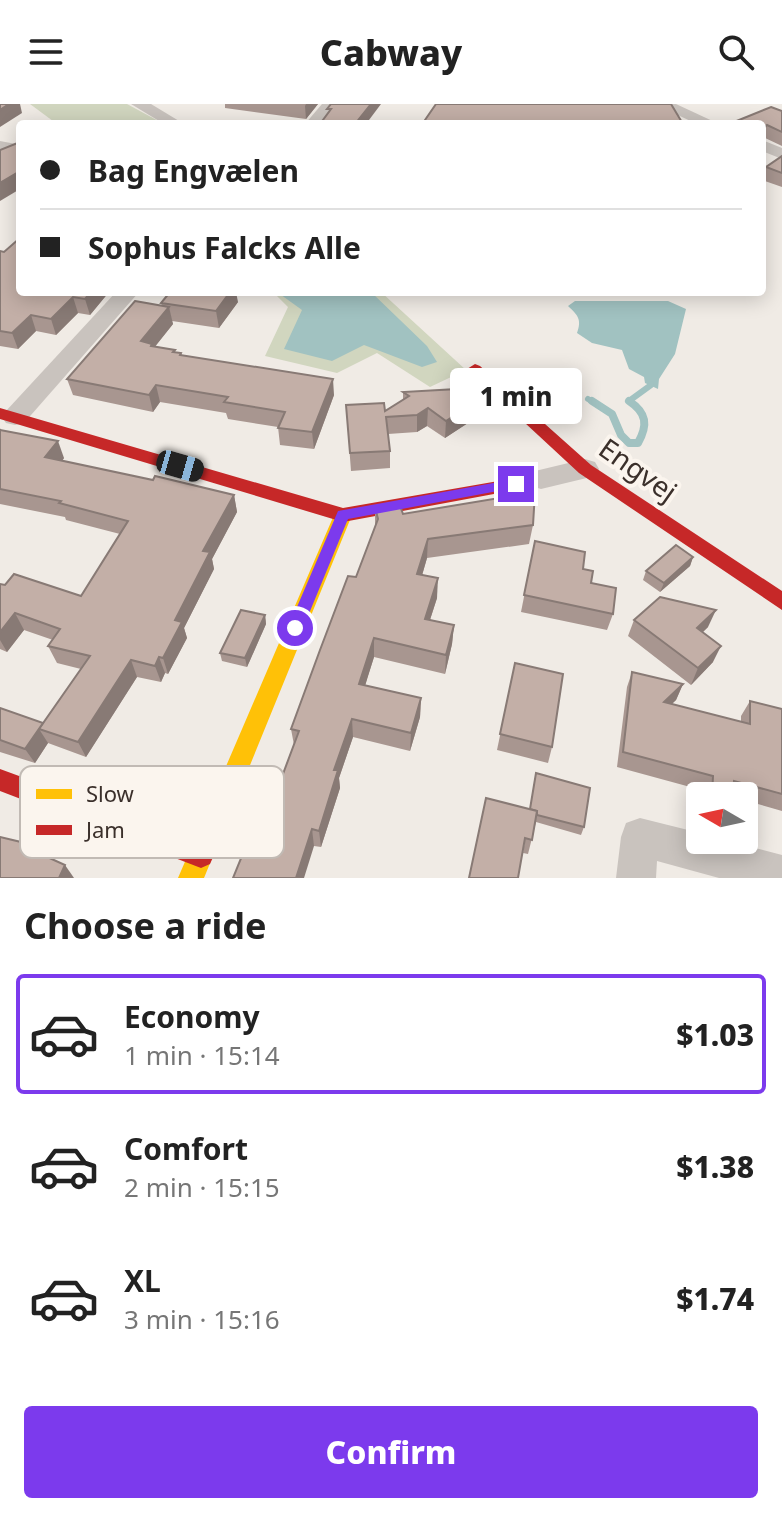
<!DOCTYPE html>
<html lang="en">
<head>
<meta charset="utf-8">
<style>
	body { margin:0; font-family:"Noto Sans",sans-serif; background:#f2f2f2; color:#222; height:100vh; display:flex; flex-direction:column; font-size:30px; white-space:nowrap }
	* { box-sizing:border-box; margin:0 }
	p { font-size:26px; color:#767676 }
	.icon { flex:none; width:44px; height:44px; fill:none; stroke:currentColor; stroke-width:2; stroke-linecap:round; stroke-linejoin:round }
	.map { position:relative; height:774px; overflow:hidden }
	.panel { display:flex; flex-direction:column; background:#fff; flex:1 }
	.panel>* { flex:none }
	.hud { position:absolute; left:16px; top:16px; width:750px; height:176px; border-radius:8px; box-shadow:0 4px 20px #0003; display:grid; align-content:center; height:176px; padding:0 24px; background:#fff }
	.needle { width:52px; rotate:279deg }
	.controls { position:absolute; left:686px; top:678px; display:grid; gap:16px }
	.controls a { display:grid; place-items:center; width:72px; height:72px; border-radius:8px; background:#fff; box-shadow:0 4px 20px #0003; font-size:40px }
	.end { position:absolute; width:36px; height:36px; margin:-18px; border:10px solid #7c3aed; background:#fff; box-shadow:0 0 0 4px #fff }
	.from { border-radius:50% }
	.bubble { position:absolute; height:56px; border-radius:8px; background:#fff; box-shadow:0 4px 20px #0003; font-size:26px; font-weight:800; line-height:56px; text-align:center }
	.car { position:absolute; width:24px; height:48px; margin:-24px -12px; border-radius:10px; box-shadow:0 0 6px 2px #0007; background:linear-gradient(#222 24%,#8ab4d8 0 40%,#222 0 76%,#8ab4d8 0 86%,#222 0) }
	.hud b { display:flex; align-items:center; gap:28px; height:76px; font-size:30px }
	.hud b+b { border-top:2px solid #e0e0e0 }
	.hud i { width:20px; height:20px; background:#222 }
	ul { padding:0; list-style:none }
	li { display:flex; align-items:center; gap:24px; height:120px; margin:0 16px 12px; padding:0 8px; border:4px solid transparent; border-radius:8px }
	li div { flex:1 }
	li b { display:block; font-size:30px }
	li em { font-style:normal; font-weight:800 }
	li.active { border-color:#7c3aed }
	li>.icon { width:72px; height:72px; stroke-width:1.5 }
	h2 { padding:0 24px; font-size:36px; line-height:96px }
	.action { display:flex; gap:16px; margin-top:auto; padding:16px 24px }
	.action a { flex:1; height:92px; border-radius:8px; background:#7c3aed; color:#fff; font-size:32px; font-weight:800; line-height:92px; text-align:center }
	header { display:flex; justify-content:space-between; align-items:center; height:104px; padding:0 24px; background:#fff; font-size:36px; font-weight:800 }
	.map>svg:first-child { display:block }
	.green { fill:#d1d6bf }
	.water { fill:#a1c2c1 }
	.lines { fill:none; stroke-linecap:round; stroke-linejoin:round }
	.stream-far1 { stroke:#a1c2c1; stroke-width:6 }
	.stream { stroke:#a1c2c1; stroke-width:8 }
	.street { fill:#c9c3be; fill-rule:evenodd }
	.slow { fill:#ffc107; fill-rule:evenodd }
	.jam { fill:#c62828; fill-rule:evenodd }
	.wall { fill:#a89690 }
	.shaded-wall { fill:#887a75 }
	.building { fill:#c3afa7; stroke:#887a75; stroke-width:2 }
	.route { fill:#7c3aed }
	.labels { text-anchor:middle; stroke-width:8; stroke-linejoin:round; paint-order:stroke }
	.street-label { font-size:28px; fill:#3b302b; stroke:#fbf5ee }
	.key { fill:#fbf5ee; stroke:#c1bab4; stroke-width:2 }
	.key-label { font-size:22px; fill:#3b302b }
</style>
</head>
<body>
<header><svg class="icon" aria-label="menu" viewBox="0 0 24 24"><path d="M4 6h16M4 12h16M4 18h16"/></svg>Cabway<svg class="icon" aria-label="search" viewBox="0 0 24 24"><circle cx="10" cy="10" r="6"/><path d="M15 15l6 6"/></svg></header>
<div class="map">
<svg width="782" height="774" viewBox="0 0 782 774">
	<rect width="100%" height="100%" fill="#f0ebe5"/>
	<g class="green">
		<path d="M30 0H127L164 20H57Z"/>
		<path d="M273 188H381L466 266 430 283 377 249 337 269 265 252 288 203Z"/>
	</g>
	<g class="water">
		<path d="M277 188H371L427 242 437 258 422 263 364 241 332 257 284 245 302 206Z"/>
		<path d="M575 197H668L686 205 675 250 659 275 658 285 645 279 644 273 629 265 622 246 592 239 577 229C582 216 578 211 568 202Z"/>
	</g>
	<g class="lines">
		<g class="stream-far1">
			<path d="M588 295 595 299"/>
			<path d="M632 299 629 297 651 281"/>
		</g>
		<path class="stream" d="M592 297 612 310 621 331 629 339H638C648 321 647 309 629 297"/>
		<g class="street">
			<path d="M131 0H151L184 20H164Z"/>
			<path d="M322 0H339L322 20H305Z"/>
			<path d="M654 0H676L719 20H697Z"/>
			<path d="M762 36 782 44V55L762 47Z"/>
			<path d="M0 37 16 40 19 44 10 49 0 47Z"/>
			<path d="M116 188H139L24 319 15 321 6 319 2 313 6 307Z"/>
			<path d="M585 355 595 358 599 365 595 372 541 385 531 382 527 375 531 368Z"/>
			<path d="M640 714 700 729V736H725L782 751V774H719L657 757 656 774H616L621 733 626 719Z"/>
		</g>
		<path class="slow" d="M343 404 350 406 352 411 204 774H178L334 411 336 406Z"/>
		<g class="jam">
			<path d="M475 260 480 262 591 361 782 487V506L579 369 470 268 467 265Z"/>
			<path d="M0 304 343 404 516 374 525 380 516 386 343 418 0 315Z"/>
			<path d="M0 665 210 742 214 751 210 760 201 764 0 687Z"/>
		</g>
	</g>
	<g class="wall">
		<path d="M225 0H318L306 15 225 4Z"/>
		<path d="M782 7V42L763 33 762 34V20H738L739 16Z"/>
		<path d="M782 52V83L762 76 766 63Z"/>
		<path d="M0 147 4 148 20 188H109L90 211 78 209 56 231 36 227 18 245 0 242Z"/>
		<path d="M238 198 219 224 172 217 173 220 155 242 175 246 176 249H181L182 252 334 291 314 345 280 341 278 323 228 315 226 309 160 298 153 308 73 291 67 275 162 202 161 199Z"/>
		<path d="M458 285 457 290 471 317 445 334 427 322 417 328 388 330 390 347V364L351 367 346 301 385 307 403 296V288Z"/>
		<path d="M0 324 1 326 64 354 62 357 153 376 234 391 237 408 212 455 214 465 184 524 187 534 168 570 165 569 161 578 137 573 86 653 48 639 35 659 0 648V604L43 619 81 565 57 559 48 542 53 536 24 526 7 548 0 545V480L81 492 120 430 66 416 65 413 0 400Z"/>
		<path d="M375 403 403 410 533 421 529 440 427 454 422 471 437 494 430 516 454 521 452 540 445 570 374 553 365 581 421 594 420 613 410 647 353 633 339 674 340 684 321 743 314 742 255 745 294 641 291 625 356 473 375 423Z"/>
		<path d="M535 437 583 465 613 510 607 526 521 508Z"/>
		<path d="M693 453 690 462 660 488 643 476 646 467Z"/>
		<path d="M265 511 266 520 247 563 222 557 220 549Z"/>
		<path d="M634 516 708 523 703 528 713 558 691 581 628 532Z"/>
		<path d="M515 559 552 643 548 659 497 646Z"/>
		<path d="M632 568 683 580 676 596 671 600 741 618V612L750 597 782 605V707L744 696V692H704L705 687 617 663 627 583Z"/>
		<path d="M536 669 584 723 581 731 536 718 528 750 523 749Z"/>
	</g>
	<g class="shaded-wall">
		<path d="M9 0H20L22 9 0 23V6Z"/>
		<path d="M306 0H318L306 15 305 2Z"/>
		<path d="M371 0H381L366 20H355Z"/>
		<path d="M767 21 763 33 762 34 763 24Z"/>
		<path d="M20 67V85L0 97V79Z"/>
		<path d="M91 188H109L90 211 85 195Z"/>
		<path d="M228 188H236L238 198 219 224 216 207Z"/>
		<path d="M73 193 78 209 56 231 51 215Z"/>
		<path d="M169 203 173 220 154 244 141 237Z"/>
		<path d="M31 211 36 227 18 245 12 229Z"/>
		<path d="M333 275 334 291 314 345 312 328Z"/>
		<path d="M156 281 160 298 153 308 149 291Z"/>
		<path d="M472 300 471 317 445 334 446 317Z"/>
		<path d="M428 304 427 322 417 328V311Z"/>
		<path d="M58 337 64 354 52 370 45 353Z"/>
		<path d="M234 391 237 408 212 455 214 465 184 524 187 534 168 570 163 554 175 516 203 447Z"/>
		<path d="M428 435 427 454 417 489V470Z"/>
		<path d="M693 453 690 462 660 488 664 479Z"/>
		<path d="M438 474 437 494 424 534 425 515Z"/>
		<path d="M716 506 708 523 690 540 697 524Z"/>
		<path d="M15 509 24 526 7 548 0 536V528Z"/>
		<path d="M265 511 266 520 247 563 245 554Z"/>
		<path d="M454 521 452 540 445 570 446 551Z"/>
		<path d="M374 534V553L360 598 359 580Z"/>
		<path d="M721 542 713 558 691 581 698 564Z"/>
		<path d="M159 553 165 569 161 578 155 562Z"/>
		<path d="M131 556 137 573 86 653 78 638Z"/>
		<path d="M683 580 676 596 658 614 664 598Z"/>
		<path d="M421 594 420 613 410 647 411 629Z"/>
		<path d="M352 615 353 633 339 674 340 684 321 743 319 727 334 666Z"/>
		<path d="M39 625 48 639 35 659 25 645Z"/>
		<path d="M312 725 314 742 304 774H296Z"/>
		<path d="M65 761 74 774H59Z"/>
	</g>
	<g class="building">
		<path d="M0 0H9L0 6Z"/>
		<path d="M331 0H371L355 20H320L331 5H327Z"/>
		<path d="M436 0H671L683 20H425V16Z"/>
		<path d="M771 3 782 7V28L767 21 763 24 762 20H750L739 16Z"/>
		<path d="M20 38V67L0 79V46Z"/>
		<path d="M782 52V69L766 63Z"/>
		<path d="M20 134V188H91L85 195 73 193 51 215 31 211 12 229 0 227V147L4 148Z"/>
		<path d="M170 188H230L216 207 161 199Z"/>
		<path d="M135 197 169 203 141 237 152 240 151 242 175 246 173 248 181 249 180 251 333 275 312 328 278 324 285 308 224 298 228 293 156 281 149 291 67 275Z"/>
		<path d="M458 285 454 288 472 300 446 317 428 304 417 311 386 313 390 347 350 349 346 301 384 299 385 307 409 292 403 288Z"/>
		<path d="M0 326 58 337 45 353 153 376 155 372 234 391 203 447 210 448 175 516 182 518 163 554 159 553 155 562 131 556 78 638 39 625 90 552 48 542 60 525 15 509 0 528V480L5 481 14 470 81 492 128 417 59 399 61 397 0 385Z"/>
		<path d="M535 388 533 421 428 435 417 470 438 474 425 515 454 521 446 551 374 534 359 580 421 594 411 629 352 615 334 666H338L319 727 312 725 296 774H233L246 742 255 745 299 627 291 625 320 546 348 472 356 473 378 415 375 403 399 399 403 410Z"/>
		<path d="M535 437 585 448 583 465 593 467 591 479 616 484 613 510 524 491Z"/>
		<path d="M676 441 693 453 664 479 646 467Z"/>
		<path d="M660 493 716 506 697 524 721 542 698 564 634 516Z"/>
		<path d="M241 506 265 511 245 554 220 549Z"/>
		<path d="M515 559 563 570 552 643 500 630Z"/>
		<path d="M632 568 683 580 664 598 750 620V597L782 605V690L734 677 733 692H712L713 672 623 648Z"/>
		<path d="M0 604 43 619 25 645 0 636Z"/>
		<path d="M536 669 590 684 584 723 537 711V707L530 705Z"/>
		<path d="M486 694 537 707 532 736 525 734 518 774H469Z"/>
		<path d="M0 733 25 739 23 742 65 761 59 774H0Z"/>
	</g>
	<path class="route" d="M516 375 522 380 520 383 348 415 301 529H290L288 524 338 407Z"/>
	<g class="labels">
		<g class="street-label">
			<text transform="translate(638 366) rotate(35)" y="10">Engvej</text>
		</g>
	</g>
	<rect x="20" y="662" width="264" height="92" rx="12" class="key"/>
	<rect x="36" y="685" width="36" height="10" fill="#ffc107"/>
	<rect x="36" y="721" width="36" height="10" fill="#c62828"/>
	<g class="key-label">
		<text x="86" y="698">Slow</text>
		<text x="86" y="734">Jam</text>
	</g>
</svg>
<div class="controls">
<a><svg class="needle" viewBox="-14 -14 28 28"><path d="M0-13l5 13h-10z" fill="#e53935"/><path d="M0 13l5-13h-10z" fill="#767676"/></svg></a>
</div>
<i class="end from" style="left:295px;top:524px"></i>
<i class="end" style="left:516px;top:380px"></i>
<div class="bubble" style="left:450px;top:264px;width:132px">1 min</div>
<i class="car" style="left:180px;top:362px;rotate:106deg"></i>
<div class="hud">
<b><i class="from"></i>Bag Engvælen</b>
<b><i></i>Sophus Falcks Alle</b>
</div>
</div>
<section class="panel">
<h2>Choose a ride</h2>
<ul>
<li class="active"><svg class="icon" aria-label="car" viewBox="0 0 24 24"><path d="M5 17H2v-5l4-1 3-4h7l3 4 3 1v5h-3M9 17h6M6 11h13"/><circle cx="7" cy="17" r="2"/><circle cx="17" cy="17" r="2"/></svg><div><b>Economy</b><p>1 min · 15:14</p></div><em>$1.03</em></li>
<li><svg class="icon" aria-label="car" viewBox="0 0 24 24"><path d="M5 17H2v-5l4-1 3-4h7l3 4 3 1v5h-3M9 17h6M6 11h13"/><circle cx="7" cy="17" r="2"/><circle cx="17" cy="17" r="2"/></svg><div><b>Comfort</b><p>2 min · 15:15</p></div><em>$1.38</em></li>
<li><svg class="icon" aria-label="car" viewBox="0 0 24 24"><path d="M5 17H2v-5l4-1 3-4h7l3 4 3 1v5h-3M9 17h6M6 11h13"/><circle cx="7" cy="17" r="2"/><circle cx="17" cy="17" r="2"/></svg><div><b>XL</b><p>3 min · 15:16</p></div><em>$1.74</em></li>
</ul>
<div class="action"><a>Confirm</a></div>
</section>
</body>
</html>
